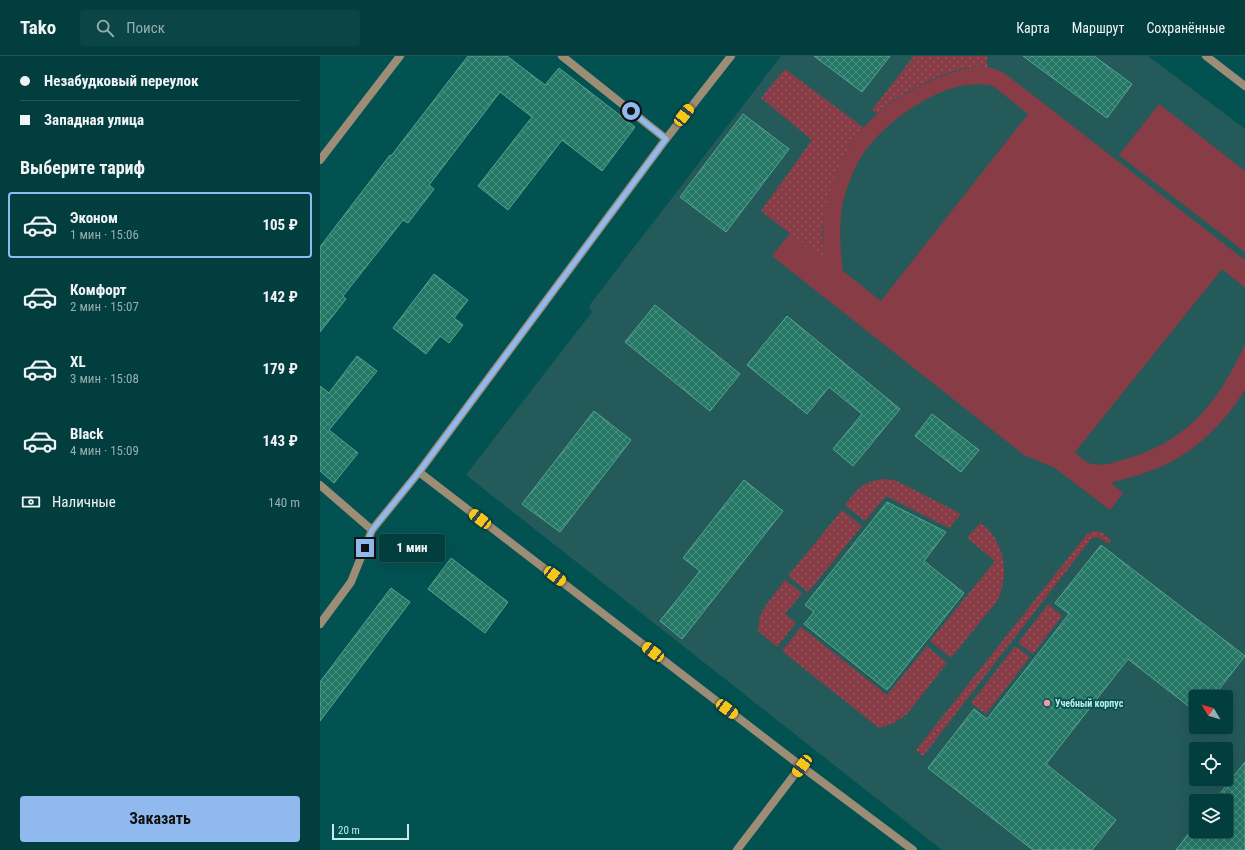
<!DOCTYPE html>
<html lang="ru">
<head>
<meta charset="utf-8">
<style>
	body { margin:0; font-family:"Roboto Condensed",sans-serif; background:#0c4545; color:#f1f3f6; height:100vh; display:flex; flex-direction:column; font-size:15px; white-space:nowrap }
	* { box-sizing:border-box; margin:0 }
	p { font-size:13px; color:#96aeb0 }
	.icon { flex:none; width:22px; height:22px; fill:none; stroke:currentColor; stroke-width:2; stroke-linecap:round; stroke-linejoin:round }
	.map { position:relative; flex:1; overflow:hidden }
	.panel { display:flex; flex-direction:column; background:#023e3e; width:320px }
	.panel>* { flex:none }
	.hud { display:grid; align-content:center; height:88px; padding:0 20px; background:#023e3e }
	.needle { width:26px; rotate:308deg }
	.buttons { position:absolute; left:869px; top:634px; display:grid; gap:8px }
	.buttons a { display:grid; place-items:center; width:44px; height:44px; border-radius:4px; background:#023e3e; box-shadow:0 4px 16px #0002,0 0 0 1px #235758; font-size:20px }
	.scale { position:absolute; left:12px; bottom:10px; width:77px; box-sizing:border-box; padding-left:4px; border:2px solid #c4eceb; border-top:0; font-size:11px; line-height:14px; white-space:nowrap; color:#c4eceb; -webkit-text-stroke:3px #035252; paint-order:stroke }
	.end { position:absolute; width:18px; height:18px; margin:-9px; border:5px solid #90b9f0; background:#111; box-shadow:0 0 0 2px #111 }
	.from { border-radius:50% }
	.bubble { position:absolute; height:28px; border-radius:4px; background:#023e3e; box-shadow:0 4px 16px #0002,0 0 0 1px #235758; font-size:13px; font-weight:700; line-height:28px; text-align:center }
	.car { position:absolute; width:12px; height:24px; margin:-12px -6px; border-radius:5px; box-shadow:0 0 3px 1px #0007; background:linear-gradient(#f5c518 24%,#345 0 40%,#f5c518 0 76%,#345 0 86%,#f5c518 0) }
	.hud b { display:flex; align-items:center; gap:14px; height:38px; font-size:15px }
	.hud b+b { border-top:1px solid #235758 }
	.hud i { width:10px; height:10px; background:#f1f3f6 }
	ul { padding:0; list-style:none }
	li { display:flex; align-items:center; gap:12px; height:66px; margin:0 8px 6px; padding:0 12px; border:2px solid transparent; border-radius:4px }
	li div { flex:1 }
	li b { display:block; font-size:15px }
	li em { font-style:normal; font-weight:700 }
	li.current { border-color:#90b9f0 }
	li>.icon { width:36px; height:36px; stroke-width:1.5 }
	h2 { padding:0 20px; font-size:18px; line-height:48px }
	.pay { display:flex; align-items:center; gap:10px; height:44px; padding:0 20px; font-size:15px }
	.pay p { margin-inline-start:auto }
	.cta { display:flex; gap:8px; margin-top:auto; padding:8px 20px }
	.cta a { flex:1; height:46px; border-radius:4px; background:#90b9f0; color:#111; font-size:16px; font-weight:700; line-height:46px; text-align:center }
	header { display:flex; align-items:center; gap:24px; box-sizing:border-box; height:56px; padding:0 20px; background:#023e3e; border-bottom:1px solid #235758 }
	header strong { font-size:19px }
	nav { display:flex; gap:22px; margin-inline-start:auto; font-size:14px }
	.search { width:280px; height:36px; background:#0c4545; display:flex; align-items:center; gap:10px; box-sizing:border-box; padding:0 14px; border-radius:4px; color:#96aeb0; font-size:15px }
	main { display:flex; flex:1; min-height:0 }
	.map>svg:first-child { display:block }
	.built { fill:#255a5a; fill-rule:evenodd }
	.grass { fill:url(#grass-dots) }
	.garden { fill:#883c46; fill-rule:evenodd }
	.building { fill:url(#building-cross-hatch); stroke:#57a590 }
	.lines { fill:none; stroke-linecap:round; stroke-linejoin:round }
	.lane { stroke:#9d8c76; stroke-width:8 }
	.street { stroke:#9d8c76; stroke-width:8 }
	.route { stroke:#90b9f0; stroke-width:5 }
	.poi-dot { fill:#f49aa2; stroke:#035252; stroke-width:1.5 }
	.labels { text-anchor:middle; stroke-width:3.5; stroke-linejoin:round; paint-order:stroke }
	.poi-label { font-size:10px; font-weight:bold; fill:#c4eceb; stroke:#035252; text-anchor:start }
</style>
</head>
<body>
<header>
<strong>Tako</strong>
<div class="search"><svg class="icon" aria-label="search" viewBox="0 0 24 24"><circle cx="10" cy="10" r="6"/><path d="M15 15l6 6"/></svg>Поиск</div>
<nav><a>Карта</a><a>Маршрут</a><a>Сохранённые</a></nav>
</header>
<main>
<section class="panel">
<div class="hud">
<b><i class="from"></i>Незабудковый переулок</b>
<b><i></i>Западная улица</b>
</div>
<h2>Выберите тариф</h2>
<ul>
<li class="current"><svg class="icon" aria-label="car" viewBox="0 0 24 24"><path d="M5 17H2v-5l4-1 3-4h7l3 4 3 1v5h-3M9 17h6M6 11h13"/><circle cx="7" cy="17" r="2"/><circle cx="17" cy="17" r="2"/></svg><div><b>Эконом</b><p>1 мин · 15:06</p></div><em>105 ₽</em></li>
<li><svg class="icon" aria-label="car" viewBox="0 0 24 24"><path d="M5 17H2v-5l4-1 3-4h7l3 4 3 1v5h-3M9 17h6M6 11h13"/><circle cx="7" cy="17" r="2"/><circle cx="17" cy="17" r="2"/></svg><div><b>Комфорт</b><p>2 мин · 15:07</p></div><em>142 ₽</em></li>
<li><svg class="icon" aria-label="car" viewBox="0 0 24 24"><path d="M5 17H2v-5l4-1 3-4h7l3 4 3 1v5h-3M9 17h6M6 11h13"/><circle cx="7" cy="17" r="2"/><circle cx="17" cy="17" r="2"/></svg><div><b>XL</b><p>3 мин · 15:08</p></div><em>179 ₽</em></li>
<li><svg class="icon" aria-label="car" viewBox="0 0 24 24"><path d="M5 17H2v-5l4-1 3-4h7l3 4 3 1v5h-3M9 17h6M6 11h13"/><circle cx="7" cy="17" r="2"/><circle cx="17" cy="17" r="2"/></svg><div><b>Black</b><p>4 мин · 15:09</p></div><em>143 ₽</em></li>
</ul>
<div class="pay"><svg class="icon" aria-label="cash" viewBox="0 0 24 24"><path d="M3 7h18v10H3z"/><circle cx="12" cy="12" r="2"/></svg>Наличные<p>140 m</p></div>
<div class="cta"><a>Заказать</a></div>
</section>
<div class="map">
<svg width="925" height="794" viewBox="0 0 925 794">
	<defs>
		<pattern id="grass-dots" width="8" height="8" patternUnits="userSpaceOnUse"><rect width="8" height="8" fill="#883c46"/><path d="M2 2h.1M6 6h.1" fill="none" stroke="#975861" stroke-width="1.8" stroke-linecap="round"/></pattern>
		<pattern id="building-cross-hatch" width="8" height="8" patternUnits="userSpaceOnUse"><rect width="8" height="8" fill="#257765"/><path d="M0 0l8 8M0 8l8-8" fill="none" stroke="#4d9183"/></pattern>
	</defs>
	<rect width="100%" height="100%" fill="#035252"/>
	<path class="built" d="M461 0H828L925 73V794H622L146 419 272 256 269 250ZM876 641H906V671H876ZM876 693H906V723H876ZM876 745H906V775H876Z"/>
	<g class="grass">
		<path d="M594 0H667V11C663 11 658 10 654 11 627 12 577 38 558 58L552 54Z"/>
		<path d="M465 13 544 72 530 88 517 115 507 145 502 173 503 203 441 155 492 84 441 42Z"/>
		<path d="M564 423 573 424 581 427 641 458 629 472 566 440 545 465 525 449C538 433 541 426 564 423Z"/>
		<path d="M522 454 542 470 488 536 468 520Z"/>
		<path d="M660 467C670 472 676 483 680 493 686 509 685 525 679 541 676 548 669 555 664 561 653 575 642 588 631 602L610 585 675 505 647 482Z"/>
		<path d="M773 475 781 476 791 484 788 488 780 482 776 481 771 483 603 700 596 694 767 478Z"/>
		<path d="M465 524 482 537 465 558 476 567 457 591 438 575 440 559 446 549Z"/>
		<path d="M728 548 742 560 713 598 698 587Z"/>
		<path d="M481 571 567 639 607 590 627 607 587 658 574 667 559 672 462 595Z"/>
		<path d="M695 590 710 601 666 658 651 647Z"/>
	</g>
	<g class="garden">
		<path d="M654 11H669L683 16 925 204V232L902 213 755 396C759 400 766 407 772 408 782 410 793 407 802 404 836 395 867 377 889 349 904 331 915 309 925 289V333C909 362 879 392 849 407 831 416 811 421 791 427L803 437 790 454 735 412 704 399 452 200 470 177 503 203C503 183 502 164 507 145 512 126 520 105 530 89 555 50 609 19 654 11ZM659 28 673 30 708 58 561 245 523 215C520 194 519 173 522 151 525 134 535 109 545 95 567 66 605 38 641 30 647 28 654 29 659 28Z"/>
		<path d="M839 48 925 115V196L799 99Z"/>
	</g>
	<g class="building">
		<path d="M148 0H187L225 29 239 12 315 71 282 115 242 84 188 154 158 130 212 61 180 36 109 129 114 133 88 167 83 164 23 240 26 243 0 276V191L70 99 71 100Z"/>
		<path d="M494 0H570L542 36Z"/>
		<path d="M703 0H774L812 28 787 62Z"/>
		<path d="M423 58 469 93 406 176 360 141Z"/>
		<path d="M114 218 148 244 134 262 143 269 129 287 120 280 106 298 73 272Z"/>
		<path d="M335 249 420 318 390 355 305 286Z"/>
		<path d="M467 260 580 353 533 410 513 393 542 358 509 331 487 358 427 309Z"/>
		<path d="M37 300 57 315 9 374 38 397 14 427 0 415V330L9 337Z"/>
		<path d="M274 355 311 384 240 476 202 448Z"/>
		<path d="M612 358 659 394 641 416 595 380Z"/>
		<path d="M424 424 463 455 362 583 340 565 380 515 363 502Z"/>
		<path d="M567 446 626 476 604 505 644 537 567 634 484 568 494 556 485 549Z"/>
		<path d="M781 489 925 600 893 641H876V656L808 603 726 708 796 764 772 794H713L608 712 654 653 667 663 749 558 735 547Z"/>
		<path d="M131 502 188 546 165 577 108 533Z"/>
		<path d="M71 532 90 546 0 665V626Z"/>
		<path d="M925 706V794H856L876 768V775H906V745H894Z"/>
	</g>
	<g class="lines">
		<path class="lane" d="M417 794 481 710"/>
		<g class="street">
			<path d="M242 0 346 83"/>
			<path d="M886 0 925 30"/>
			<path d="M0 104 80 0"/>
			<path d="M99 416 481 710 593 794"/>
			<path d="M0 429 52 474"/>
			<path d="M0 568 31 526 52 474 99 416 346 83 411 0"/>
		</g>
	</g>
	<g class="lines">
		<path class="route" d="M45 492 52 474 99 416 346 83 311 55"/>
	</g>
	<circle class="poi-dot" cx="727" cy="647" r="4"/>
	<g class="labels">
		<g class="poi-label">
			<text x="735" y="651">Учебный корпус</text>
		</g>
	</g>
</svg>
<div class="buttons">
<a><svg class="needle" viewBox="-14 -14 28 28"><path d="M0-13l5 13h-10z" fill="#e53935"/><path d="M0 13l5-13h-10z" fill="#96aeb0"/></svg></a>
<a><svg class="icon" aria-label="locate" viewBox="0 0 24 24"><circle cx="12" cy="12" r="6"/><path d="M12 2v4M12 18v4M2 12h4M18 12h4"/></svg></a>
<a><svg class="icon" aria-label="layers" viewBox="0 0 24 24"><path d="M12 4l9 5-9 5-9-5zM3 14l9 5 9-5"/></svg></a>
</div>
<div class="scale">20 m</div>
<i class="end from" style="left:311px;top:55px"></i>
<i class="end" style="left:45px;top:492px"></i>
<div class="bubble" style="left:59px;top:478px;width:66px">1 мин</div>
<i class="car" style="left:364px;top:59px;rotate:38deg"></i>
<i class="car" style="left:160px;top:463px;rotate:308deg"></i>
<i class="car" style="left:235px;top:520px;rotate:127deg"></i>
<i class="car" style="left:333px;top:596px;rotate:308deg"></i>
<i class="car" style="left:407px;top:653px;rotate:127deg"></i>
<i class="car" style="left:482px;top:710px;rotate:217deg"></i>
</div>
</main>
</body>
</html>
